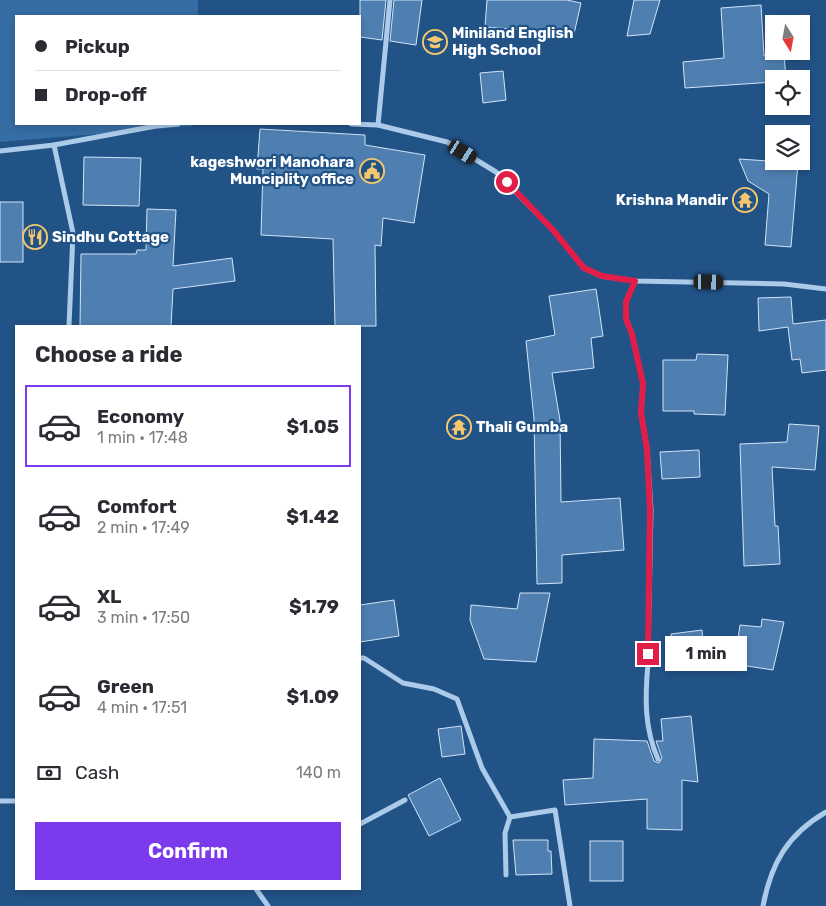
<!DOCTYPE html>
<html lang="en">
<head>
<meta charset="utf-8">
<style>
	body { margin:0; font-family:Rubik,sans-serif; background:#f2f2f3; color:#2b2b33; height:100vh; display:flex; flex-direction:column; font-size:19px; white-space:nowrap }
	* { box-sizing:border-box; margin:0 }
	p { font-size:16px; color:#7c7c81 }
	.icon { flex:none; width:28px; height:28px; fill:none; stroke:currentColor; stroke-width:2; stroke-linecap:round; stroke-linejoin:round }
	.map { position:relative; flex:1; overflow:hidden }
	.details { position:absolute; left:15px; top:325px; width:346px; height:565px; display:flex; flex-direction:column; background:#fff; border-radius:0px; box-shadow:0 2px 8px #0003 }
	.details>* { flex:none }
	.guide { position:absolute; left:15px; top:15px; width:346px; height:110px; border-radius:0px; box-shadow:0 2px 8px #0003; display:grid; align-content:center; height:110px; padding:0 20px; background:#fff }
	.needle { width:32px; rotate:169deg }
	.fabs { position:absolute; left:765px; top:15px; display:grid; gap:10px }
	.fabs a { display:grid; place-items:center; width:45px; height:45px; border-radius:0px; background:#fff; box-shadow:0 2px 8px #0003; font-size:25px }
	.end { position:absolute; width:22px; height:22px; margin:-11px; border:6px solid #e11d48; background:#fff; box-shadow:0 0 0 2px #fff }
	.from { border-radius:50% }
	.bubble { position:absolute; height:35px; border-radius:0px; background:#fff; box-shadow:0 2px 8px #0003; font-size:16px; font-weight:700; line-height:35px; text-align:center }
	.car { position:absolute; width:15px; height:30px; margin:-15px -8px; border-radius:6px; box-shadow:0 0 4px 1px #0007; background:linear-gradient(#222 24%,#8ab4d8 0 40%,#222 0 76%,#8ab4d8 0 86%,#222 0) }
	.guide b { display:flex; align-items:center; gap:18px; height:48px; font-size:19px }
	.guide b+b { border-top:1px solid #e1e1e2 }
	.guide i { width:12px; height:12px; background:#2b2b33 }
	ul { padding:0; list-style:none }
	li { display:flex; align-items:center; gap:15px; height:82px; margin:0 10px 8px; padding:0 10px; border:2px solid transparent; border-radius:0px }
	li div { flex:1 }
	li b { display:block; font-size:19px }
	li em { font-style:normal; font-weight:700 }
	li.current { border-color:#7c3aed }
	li>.icon { width:45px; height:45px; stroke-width:1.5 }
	h2 { padding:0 20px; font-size:22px; line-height:60px }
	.pay { display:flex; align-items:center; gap:12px; height:55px; padding:0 20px; font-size:19px }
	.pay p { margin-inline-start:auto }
	.action { display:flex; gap:10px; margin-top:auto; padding:10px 20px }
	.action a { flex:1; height:58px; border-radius:0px; background:#7c3aed; color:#fff; font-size:20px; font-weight:700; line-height:58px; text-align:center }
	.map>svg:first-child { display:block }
	.green { fill:#366da4 }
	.building { fill:#4f7fb1; stroke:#d1e4f7 }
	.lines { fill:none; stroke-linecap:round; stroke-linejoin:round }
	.minor { stroke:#accbea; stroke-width:5 }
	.route { stroke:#e11d48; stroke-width:6 }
	.labels { text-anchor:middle; stroke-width:4.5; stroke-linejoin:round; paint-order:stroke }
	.poi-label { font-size:15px; font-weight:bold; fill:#fff; stroke:#225387; text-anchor:start }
</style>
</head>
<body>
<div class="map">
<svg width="826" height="906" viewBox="0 0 826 906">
	<rect width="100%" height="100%" fill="#225387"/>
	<path class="green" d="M0 0H198V16H16V124H193V126L0 142Z"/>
	<g class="building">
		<path d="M360 0H386L382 40 360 37Z"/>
		<path d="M394 0H422L416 45 390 41Z"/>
		<path d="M487 0H567L581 3 574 34 485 27Z"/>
		<path d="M634 0H660L650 34 627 36Z"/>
		<path d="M761 5 764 56 784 54 786 79H774V82L685 88 683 62 724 58 721 8Z"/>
		<path d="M503 71 506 100 483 103 480 73Z"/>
		<path d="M260 129 365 135V145L425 155 414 223 383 218 381 246 375 245 376 326H335L333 239 261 235 263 169H257Z"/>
		<path d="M84 157 141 158 139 206 83 205Z"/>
		<path d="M739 159 798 163 791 247 765 245 769 194 748 181Z"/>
		<rect x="0" y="202" width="23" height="60"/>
		<path d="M147 209 176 210 173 266 232 258 235 281 173 289 171 326H80L81 254H136L137 250H146Z"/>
		<path d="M596 289 603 336 591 338 594 368 552 373 560 420 561 502 620 498 624 550 562 555V583L537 584 534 419 526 341 555 335 549 296Z"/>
		<path d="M791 297 793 324 826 320V370L802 373 800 359 792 360 788 327 759 331 758 298Z"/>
		<path d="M697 354 728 355 725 415 694 414V411H663V360H696Z"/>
		<path d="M789 424 819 426 815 470 772 467 775 526H778L780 564 744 566 740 444 787 442Z"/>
		<path d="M699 450 700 477 662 479 660 452Z"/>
		<path d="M520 593H550L536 662 484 659 470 620 471 605 517 609Z"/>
		<path d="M394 600 399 636 360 642V605Z"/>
		<path d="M762 619 784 622 773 670 734 664 740 625 761 627Z"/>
		<path d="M702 630 704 652 674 656 671 634Z"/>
		<path d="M691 716 698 782 682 780V830L647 829V799L565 805 563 780 593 778 594 739 647 741 654 761 659 763 662 758 656 741H663L661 719Z"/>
		<path d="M461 726 465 754 442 757 438 729Z"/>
		<path d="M440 778 461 820 429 836 408 795Z"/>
		<path d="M513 840H548V851H551L552 874 516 875Z"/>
		<rect x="590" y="841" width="33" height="40"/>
	</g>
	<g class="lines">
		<g class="minor">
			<path d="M351 124 378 125 447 142 496 172 553 230 584 268 601 276 635 281 784 284 826 289"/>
			<path d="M378 125 390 0"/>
			<path d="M54 145 73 233 69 326"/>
			<path d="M0 151 54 145 156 126 178 124"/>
			<path d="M635 281 626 302V319L632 334 643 384 641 413 647 449 651 510 648 655"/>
			<path d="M360 658H364L403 683 434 689 457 699 482 768 510 817 555 810 570 906"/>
			<path d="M648 663C645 697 644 728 658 759"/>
			<path d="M0 801H16"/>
			<path d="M360 824 405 800"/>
			<path d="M506 875 505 833 510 817"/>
			<path d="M256 889 268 906"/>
			<path d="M763 906C771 863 788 834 826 812"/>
		</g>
	</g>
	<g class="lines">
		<path class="route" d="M507 182 553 230 584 268 602 276 635 281 626 302V319L632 334 643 384 641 413 647 449 650 510 648 654"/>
	</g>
	<defs>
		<symbol id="school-ring" viewBox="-11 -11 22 22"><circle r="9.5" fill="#225387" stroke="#f6c86e" stroke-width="1.5"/><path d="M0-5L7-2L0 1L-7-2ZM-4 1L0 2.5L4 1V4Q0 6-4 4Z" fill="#f6c86e"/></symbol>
		<symbol id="civic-ring" viewBox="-11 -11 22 22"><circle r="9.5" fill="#225387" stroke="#f6c86e" stroke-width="1.5"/><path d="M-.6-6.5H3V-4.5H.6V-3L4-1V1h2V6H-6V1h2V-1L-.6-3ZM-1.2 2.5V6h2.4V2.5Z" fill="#f6c86e"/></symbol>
		<symbol id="temple-ring" viewBox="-11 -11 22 22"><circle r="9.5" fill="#225387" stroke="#f6c86e" stroke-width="1.5"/><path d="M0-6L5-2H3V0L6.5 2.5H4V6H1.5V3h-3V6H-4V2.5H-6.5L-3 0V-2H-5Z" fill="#f6c86e"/></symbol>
		<symbol id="restaurant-ring" viewBox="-11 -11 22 22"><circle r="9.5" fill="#225387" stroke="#f6c86e" stroke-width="1.5"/><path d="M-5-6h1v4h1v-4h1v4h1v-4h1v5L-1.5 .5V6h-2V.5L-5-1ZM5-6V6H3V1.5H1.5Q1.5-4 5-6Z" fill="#f6c86e"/></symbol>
	</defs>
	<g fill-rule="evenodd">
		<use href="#school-ring" x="421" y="28" width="28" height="28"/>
		<use href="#civic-ring" x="358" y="157" width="28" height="28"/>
		<use href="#temple-ring" x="731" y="186" width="28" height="28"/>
		<use href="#restaurant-ring" x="21" y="223" width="28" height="28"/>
		<use href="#temple-ring" x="445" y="413" width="28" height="28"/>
	</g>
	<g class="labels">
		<g class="poi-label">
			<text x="452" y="38">Miniland English<tspan x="452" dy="17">High School</tspan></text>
			<text x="354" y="167" text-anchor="end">kageshwori Manohara<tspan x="354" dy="17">Munciplity office</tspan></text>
			<text x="728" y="205" text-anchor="end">Krishna Mandir</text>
			<text x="52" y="242">Sindhu Cottage</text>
			<text x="476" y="432">Thali Gumba</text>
		</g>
	</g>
</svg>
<div class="fabs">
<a><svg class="needle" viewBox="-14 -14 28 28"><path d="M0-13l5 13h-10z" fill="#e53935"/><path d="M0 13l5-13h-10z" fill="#7c7c81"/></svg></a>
<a><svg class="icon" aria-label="locate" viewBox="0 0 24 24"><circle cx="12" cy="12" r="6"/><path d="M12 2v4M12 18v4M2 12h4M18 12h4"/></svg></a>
<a><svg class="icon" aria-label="layers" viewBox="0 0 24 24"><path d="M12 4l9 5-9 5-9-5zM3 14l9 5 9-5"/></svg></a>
</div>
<i class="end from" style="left:507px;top:182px"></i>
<i class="end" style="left:648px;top:654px"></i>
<div class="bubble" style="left:665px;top:636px;width:82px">1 min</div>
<i class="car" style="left:463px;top:152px;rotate:121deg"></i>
<i class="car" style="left:709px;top:282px;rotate:91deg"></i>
<div class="guide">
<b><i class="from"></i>Pickup</b>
<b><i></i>Drop-off</b>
</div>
<section class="details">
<h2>Choose a ride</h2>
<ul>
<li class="current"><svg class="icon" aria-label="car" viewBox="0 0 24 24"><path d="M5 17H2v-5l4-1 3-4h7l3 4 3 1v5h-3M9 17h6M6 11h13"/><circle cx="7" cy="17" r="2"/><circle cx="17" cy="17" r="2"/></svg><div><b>Economy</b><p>1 min · 17:48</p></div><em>$1.05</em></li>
<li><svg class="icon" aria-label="car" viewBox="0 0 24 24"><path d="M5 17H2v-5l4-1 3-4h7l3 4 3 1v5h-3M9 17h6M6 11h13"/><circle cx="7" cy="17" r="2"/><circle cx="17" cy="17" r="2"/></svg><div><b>Comfort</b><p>2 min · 17:49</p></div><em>$1.42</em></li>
<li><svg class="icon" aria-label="car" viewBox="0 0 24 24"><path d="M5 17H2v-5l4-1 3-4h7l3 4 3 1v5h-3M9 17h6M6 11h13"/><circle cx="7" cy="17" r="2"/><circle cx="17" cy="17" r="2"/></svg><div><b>XL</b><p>3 min · 17:50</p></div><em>$1.79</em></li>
<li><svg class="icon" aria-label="car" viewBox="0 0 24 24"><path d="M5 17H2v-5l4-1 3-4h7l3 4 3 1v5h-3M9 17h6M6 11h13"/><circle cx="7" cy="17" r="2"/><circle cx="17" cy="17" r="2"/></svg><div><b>Green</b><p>4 min · 17:51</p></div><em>$1.09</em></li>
</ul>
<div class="pay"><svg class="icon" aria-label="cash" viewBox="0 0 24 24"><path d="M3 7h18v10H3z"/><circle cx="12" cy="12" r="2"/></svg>Cash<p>140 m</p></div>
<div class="action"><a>Confirm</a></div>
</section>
</div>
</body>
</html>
